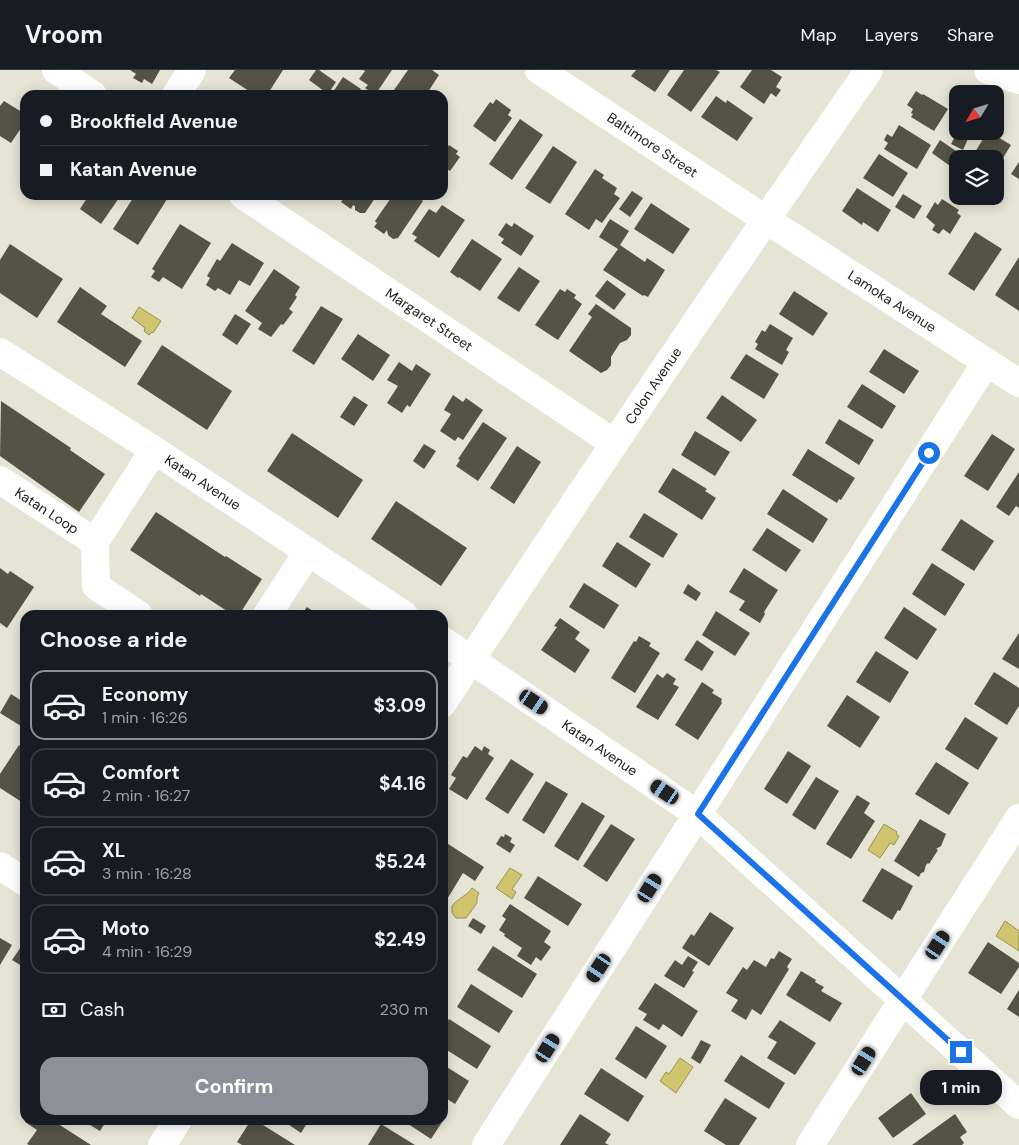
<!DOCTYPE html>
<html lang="en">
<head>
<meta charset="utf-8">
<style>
	body { margin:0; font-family:"DM Sans",sans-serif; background:#20242c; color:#f1f3f6; height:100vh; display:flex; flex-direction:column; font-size:19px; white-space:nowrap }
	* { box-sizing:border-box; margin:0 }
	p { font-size:16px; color:#9ea1a6 }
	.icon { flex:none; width:28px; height:28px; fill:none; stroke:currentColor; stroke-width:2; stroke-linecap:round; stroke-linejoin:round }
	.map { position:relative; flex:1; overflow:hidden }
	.side { position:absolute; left:20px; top:540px; width:428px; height:515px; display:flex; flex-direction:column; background:#171b24; border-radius:15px; box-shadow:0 2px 12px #0003 }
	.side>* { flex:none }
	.banner { position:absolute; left:20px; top:20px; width:428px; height:110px; border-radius:15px; box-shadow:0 2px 12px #0003; display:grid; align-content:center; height:110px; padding:0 20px; background:#171b24 }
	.needle { width:32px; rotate:232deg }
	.buttons { position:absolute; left:949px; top:15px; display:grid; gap:10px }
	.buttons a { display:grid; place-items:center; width:55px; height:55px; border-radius:10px; background:#171b24; box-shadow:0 2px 12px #0003; font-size:25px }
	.end { position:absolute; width:22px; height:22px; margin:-11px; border:6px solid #1a73e8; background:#fff; box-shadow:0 0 0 2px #fff }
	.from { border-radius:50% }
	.bubble { position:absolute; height:35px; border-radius:15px; background:#171b24; box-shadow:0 2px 12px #0003; font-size:16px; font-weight:700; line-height:35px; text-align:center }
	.car { position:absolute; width:15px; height:30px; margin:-15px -8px; border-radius:6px; box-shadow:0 0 4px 1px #0007; background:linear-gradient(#222 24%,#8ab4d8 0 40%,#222 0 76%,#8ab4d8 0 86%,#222 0) }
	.banner b { display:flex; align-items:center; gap:18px; height:48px; font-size:19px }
	.banner b+b { border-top:1px solid #363941 }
	.banner i { width:12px; height:12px; background:#f1f3f6 }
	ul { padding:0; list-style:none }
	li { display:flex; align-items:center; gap:15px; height:70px; margin:0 10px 8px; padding:0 10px; border:2px solid #363941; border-radius:15px }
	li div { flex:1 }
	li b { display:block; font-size:19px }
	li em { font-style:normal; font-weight:700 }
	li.active { border-color:#8c9099 }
	li>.icon { width:45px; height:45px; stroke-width:1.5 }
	h2 { padding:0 20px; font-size:22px; line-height:60px }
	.pay { display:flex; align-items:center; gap:12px; height:55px; padding:0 20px; font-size:19px }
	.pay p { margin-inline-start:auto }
	.action { display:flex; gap:10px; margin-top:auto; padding:10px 20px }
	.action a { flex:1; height:58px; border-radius:15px; background:#8c9099; color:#fff; font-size:20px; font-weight:700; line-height:58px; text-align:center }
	header { display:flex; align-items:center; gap:30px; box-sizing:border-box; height:70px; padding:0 25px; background:#171b24; border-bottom:1px solid #363941 }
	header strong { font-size:24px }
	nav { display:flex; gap:28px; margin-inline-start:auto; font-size:18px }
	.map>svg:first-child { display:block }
	.water { fill:#cfc56e; stroke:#999253 }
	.building { fill:#545346 }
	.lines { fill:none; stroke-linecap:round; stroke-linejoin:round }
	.minor { stroke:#fff; stroke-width:28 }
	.route { stroke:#1a73e8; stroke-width:6 }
	.labels { text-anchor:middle; stroke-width:5; stroke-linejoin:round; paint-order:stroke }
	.street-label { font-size:14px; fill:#1b1a15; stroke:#e5e4d5 }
</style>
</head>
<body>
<header>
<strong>Vroom</strong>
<nav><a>Map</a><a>Layers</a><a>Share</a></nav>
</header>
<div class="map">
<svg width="1019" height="1075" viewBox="0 0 1019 1075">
	<rect width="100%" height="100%" fill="#e5e4d5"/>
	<g class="water">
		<path d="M139 237 161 251 153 263 152 262 149 265 144 261 145 258 132 248Z"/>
		<path d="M884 754 897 762 896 764 899 766 894 775 890 773 880 788 868 780Z"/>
		<path d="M510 798 522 805 512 819 516 822 512 829 496 818Z"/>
		<path d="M472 818 479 823 477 827V833L466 848H456L452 843V836C457 829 468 825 472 818Z"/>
		<path d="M1005 851 1019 861V881L996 866Z"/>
		<path d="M680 988 693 997 676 1023 660 1011 666 1002 669 1004Z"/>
	</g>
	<g class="building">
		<path d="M130 0H160L152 14 144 9 142 13 133 8 136 4Z"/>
		<path d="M235 0H283L267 25H255L229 8Z"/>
		<path d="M316 0H319L336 12 328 24 309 10Z"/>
		<path d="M363 0H392L375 25 365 18 368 15 359 9 365 1Z"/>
		<path d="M408 0H432L439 5 426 25H401L394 20Z"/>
		<path d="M636 0H670L655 22 631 6Z"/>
		<path d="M684 0H716L720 2 691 42 667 25Z"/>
		<path d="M752 0H771L782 7 776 17 781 20 776 27 771 23 764 34 740 17Z"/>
		<path d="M343 7 361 19 357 25H331Z"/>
		<path d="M916 21 922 25 923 24 948 39 934 61 911 47 913 44 911 43 913 39 907 35Z"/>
		<path d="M716 26 726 33 727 30 753 48 737 71 701 47Z"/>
		<path d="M496 29 511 40 508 45 512 48 495 72 473 56 490 32 493 34Z"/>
		<path d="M4 31 25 44V52L11 73 0 66V36Z"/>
		<path d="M520 49 543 65 512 110 489 94Z"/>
		<path d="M899 55 931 75 917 99 884 79 888 73 884 70 887 64 892 67Z"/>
		<path d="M958 61 971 62 963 80 951 74Z"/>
		<path d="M988 61 1011 75 998 96 995 94V89H986L975 82Z"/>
		<path d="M940 70 959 83 950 96 932 83Z"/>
		<path d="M442 75 447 78 449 75 458 81 456 84 460 87 450 101 442 96Z"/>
		<path d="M553 76 577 92 550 134 525 118Z"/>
		<path d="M879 84 908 103 893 127 863 108Z"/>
		<path d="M1019 92V109L1011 104Z"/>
		<path d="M595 99 604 105 602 108 617 118 614 124 620 128 602 153 596 149 589 160 565 144Z"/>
		<path d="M857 118 891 140 878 162 863 152 862 155 842 141Z"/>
		<path d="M632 121 643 128 630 147 619 139Z"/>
		<path d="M903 124 922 136 914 149 895 137Z"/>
		<path d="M89 125H121L101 154 80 139Z"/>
		<path d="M135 125H166L169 126 138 175 113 159Z"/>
		<path d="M342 125H377L365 143H360L355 140V136L353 135 351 139 341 132 344 128 341 127Z"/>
		<path d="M393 125H415L423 131 398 168 393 169 388 165 387 160 384 164 374 157 377 153 375 151Z"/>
		<path d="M942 129 959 140 957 143 961 146 950 164 943 159 939 164 932 160 935 155 926 147 935 132 938 135Z"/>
		<path d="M651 133 690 159 673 184 634 159Z"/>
		<path d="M442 135 465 150 439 188 414 171 417 167 412 164 429 139 436 143Z"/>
		<path d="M610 149 629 161 620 175 645 192 647 188 665 200 648 227 644 225 643 226 603 200 618 179 599 167Z"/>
		<path d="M506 153 512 157 514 153 534 166 521 186 501 173 504 169 498 165Z"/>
		<path d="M180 154 211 173 182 219 163 207 159 212 151 207 155 201 152 199Z"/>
		<path d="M975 162 1002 179 974 221 948 204Z"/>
		<path d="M472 169 502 189 480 221 459 207 458 208 450 202Z"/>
		<path d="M232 173 264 193 250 216 239 210 230 225 218 218 215 221 206 215 210 208 207 206 217 189 220 191Z"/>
		<path d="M10 174 63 209 37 248 0 223V190Z"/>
		<path d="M1019 187V241L995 225Z"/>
		<path d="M519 197 540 211 519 242 497 228Z"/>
		<path d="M274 199 300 217 295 225 297 227 289 239 293 242 283 255 281 254 271 267 258 259 262 253 245 241Z"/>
		<path d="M607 210 626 224 614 240 595 226Z"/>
		<path d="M80 217 107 236 101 244 142 271 125 297 57 252Z"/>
		<path d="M560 219 565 222 567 219 576 225 574 228 582 234 558 270 535 255Z"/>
		<path d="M794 221 828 243 813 266 779 244Z"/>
		<path d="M596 234 631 258V265L627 270 620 273 611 287V295L607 300 601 303 569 281 592 247 588 244Z"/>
		<path d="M321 236 343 249 314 295 292 281Z"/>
		<path d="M235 244 251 254 237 275 222 265Z"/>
		<path d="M770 254 793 268 786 280 789 282 782 295 755 279 758 274 755 272 762 260 765 262Z"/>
		<path d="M358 264 390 285 373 311 341 289Z"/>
		<path d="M162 275 232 321 207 360 137 314Z"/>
		<path d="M884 279 919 301 904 324 869 302Z"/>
		<path d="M746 284 779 304 764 329 730 308Z"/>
		<path d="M399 292 412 301 416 294 431 304 410 337 407 335 402 343 387 333 398 316 387 310Z"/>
		<path d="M862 314 896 336 882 359 847 337Z"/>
		<path d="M453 325 463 332 466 328 483 340 463 370 458 367 455 371 440 361 451 344 444 340Z"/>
		<path d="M722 325 757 350 741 372 706 348Z"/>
		<path d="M354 326 368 335 354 356 340 347Z"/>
		<path d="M1 331 71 378 70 380 105 404 79 442 0 386Z"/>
		<path d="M839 349 874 370 859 395 825 373Z"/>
		<path d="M483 352 507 368 478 411 456 396 460 390 458 389Z"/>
		<path d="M695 361 730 382 715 406 681 385Z"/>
		<path d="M292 363 363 410 338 448 267 401Z"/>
		<path d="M992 364 1015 379 988 421 964 406Z"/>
		<path d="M424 374 436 381 424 399 413 391Z"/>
		<path d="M517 376 541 392 514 434 490 418Z"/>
		<path d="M808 379 855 408 841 430 839 429 837 433 792 405Z"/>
		<path d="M673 398 707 419 705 421 716 428 702 450 658 422Z"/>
		<path d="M1019 402V438L1016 436 1009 446 996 437Z"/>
		<path d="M783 419 828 449 813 473 767 444Z"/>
		<path d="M396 431 467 478 441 516 371 469Z"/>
		<path d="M156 442 225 487 226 486 262 509 239 545H233L201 524 200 526 130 480Z"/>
		<path d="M644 443 678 464 663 488 629 467Z"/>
		<path d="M961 449 994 471 974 501 941 480Z"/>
		<path d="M767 458 801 480 786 502 752 480Z"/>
		<path d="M617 472 651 494 636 518 602 496Z"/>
		<path d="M932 493 965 514 945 546 912 524Z"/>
		<path d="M0 498 8 504 10 501 34 517 7 558 0 553Z"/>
		<path d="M744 498 778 520 764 542 765 544 760 553 739 540 745 531 729 522Z"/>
		<path d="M584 513 619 535 604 559 569 537Z"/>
		<path d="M688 514 701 523 696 531 683 523Z"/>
		<path d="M307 537 319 545H301Z"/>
		<path d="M904 537 937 559 917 590 884 568Z"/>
		<path d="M716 541 750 563 735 586 702 565Z"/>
		<path d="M560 548 580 562 575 569 590 580 575 603 541 580 557 557 554 556Z"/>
		<path d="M1019 563V599L1002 589Z"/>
		<path d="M639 566 651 573 649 576 660 583 635 623 611 608 634 571 636 572Z"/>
		<path d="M697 570 714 582 702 601 684 590Z"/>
		<path d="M876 581 909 602 890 633 856 612Z"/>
		<path d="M994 602 1019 618V636L1007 655 974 634Z"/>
		<path d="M667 603 676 609 673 614 679 617 658 650 636 637 657 604 663 608Z"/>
		<path d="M702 612 714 620 712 623 722 629 721 632 722 633 698 670 675 655Z"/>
		<path d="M11 624 25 633V651L21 656 0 643Z"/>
		<path d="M847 625 880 647 860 678 827 656Z"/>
		<path d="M965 647 998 668 978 700 945 679Z"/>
		<path d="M25 672V734L0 718V704L19 675 22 677Z"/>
		<path d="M475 676 482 681 484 676 490 680 488 684 494 688 467 730 449 719 456 708 451 705 463 686 467 688Z"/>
		<path d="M788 681 811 696 787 734 764 719Z"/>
		<path d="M511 689 534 704 508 744 485 729Z"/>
		<path d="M936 692 969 713 949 745 915 724Z"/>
		<path d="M816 707 839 721 815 760 792 745Z"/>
		<path d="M546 711 568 724 544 764 522 750Z"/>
		<path d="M857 725 870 733 864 743 875 751 851 789 826 774Z"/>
		<path d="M582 732 605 746 578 791 554 776Z"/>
		<path d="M920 749 946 764 941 776 936 779 938 780 929 794 928 793 926 795 924 802 921 803 919 807 894 791Z"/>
		<path d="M611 754 635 769 607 812 583 796Z"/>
		<path d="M505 764 512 768 510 772 515 775 510 783 496 774 501 766 504 767Z"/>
		<path d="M445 772 484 797 475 811 463 803 446 831 442 828V777Z"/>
		<path d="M882 798 913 816 900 841 898 840 892 850 862 831Z"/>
		<path d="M538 806 582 834 568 856 524 828Z"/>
		<path d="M510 834 551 861 544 872 551 877 541 891 536 887 531 895 517 886 522 878 504 866 505 864 499 860 506 849 502 846Z"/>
		<path d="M710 842 734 858 709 896 682 878 691 864 694 866Z"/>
		<path d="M473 848 486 856 481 864 468 856Z"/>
		<path d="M0 868 12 875 0 895Z"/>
		<path d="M25 871V898L12 890Z"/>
		<path d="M988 872 1019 893V897L1001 924 968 903Z"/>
		<path d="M493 876 537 904 522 928 477 900Z"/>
		<path d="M779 881 792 889 787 897 789 899 761 945 752 939 746 950 731 941 738 930 726 923 743 897 747 900 754 890 766 897 771 888 774 889Z"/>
		<path d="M688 886 698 892 692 901 694 902 684 918 664 906 675 890 682 895Z"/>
		<path d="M801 901 816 910 815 912 824 917 821 921 842 933 830 952 786 925Z"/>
		<path d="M655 913 698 941 682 967 663 954 659 960 643 950 647 944 638 939Z"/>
		<path d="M471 914 513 941 499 963 457 937Z"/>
		<path d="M1019 920V947L1007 939Z"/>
		<path d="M449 949 491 976 477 999 442 977V959Z"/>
		<path d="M780 950 816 973 795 1005 767 988 777 972 768 967Z"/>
		<path d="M636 956 667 976 646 1009 615 989Z"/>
		<path d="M701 970 711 975 700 994 691 988Z"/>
		<path d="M741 985 785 1013 769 1039 724 1011Z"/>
		<path d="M442 994 469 1011 455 1034 442 1026Z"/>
		<path d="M601 998 644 1026 628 1052 584 1024Z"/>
		<path d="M911 1023 926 1044 893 1068 878 1048Z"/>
		<path d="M725 1028 757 1048 739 1075H726L704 1061Z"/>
		<path d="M442 1043 446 1046 431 1069 402 1050H442Z"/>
		<path d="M580 1044 611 1064 605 1073 609 1075H560Z"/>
		<path d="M955 1044 967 1062 960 1067 964 1073 962 1075H912Z"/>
		<path d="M26 1050H52L91 1075H29L27 1074 37 1060 25 1052Z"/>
		<path d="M82 1050H107L100 1061Z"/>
		<path d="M251 1050H255L295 1075H242L237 1072Z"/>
		<path d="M282 1050H309L301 1063Z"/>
		<path d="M381 1054 415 1075H368Z"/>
	</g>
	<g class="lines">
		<g class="minor">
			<path d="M56 0 93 25"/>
			<path id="s1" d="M539 0 765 149 1019 313"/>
			<path d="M988 0 1019 10"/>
			<path d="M176 25 192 0"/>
			<path id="s2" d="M243 125 614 373"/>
			<path id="s3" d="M0 282 154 380 404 545"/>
			<path id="s4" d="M0 410 95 472"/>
			<path d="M139 545 96 516 95 472 154 380"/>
			<path d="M267 545 308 482"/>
			<path id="s5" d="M442 570 697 744 1019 1035"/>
			<path id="s6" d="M442 634C581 421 724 209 869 0"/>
			<path d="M0 796 25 812"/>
			<path d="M162 1075 178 1050"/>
			<path d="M486 1075 986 293"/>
			<path d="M810 1075 1019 748"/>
		</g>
	</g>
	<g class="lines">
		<path class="route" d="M929 383 698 744 961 982"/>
	</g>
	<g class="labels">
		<g class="street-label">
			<text dy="5" stroke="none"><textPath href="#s1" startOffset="136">Baltimore Street</textPath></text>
			<text dy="5" stroke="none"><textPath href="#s1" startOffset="422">Lamoka Avenue</textPath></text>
			<text dy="5" stroke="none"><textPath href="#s2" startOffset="224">Margaret Street</textPath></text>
			<text dy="5" stroke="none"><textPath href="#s6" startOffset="382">Colon Avenue</textPath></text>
			<text dy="5" stroke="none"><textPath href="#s3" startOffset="241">Katan Avenue</textPath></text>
			<text dy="5" stroke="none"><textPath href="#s4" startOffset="56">Katan Loop</textPath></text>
			<text dy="5" stroke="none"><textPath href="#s5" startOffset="191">Katan Avenue</textPath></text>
		</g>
	</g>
</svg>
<div class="buttons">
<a><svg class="needle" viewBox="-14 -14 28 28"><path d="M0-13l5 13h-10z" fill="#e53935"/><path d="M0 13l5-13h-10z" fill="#9ea1a6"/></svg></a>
<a><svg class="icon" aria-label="layers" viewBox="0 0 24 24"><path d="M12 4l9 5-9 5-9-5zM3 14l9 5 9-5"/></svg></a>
</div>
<i class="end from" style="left:929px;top:383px"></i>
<i class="end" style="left:961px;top:982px"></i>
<div class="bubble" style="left:920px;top:1000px;width:82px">1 min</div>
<i class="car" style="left:534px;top:632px;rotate:124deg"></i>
<i class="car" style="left:665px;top:722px;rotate:304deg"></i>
<i class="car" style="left:650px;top:818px;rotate:32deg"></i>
<i class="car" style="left:938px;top:875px;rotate:33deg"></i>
<i class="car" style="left:599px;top:898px;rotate:213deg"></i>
<i class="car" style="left:548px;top:978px;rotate:32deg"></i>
<i class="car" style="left:864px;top:991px;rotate:32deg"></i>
<div class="banner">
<b><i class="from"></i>Brookfield Avenue</b>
<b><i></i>Katan Avenue</b>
</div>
<section class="side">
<h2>Choose a ride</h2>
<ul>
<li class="active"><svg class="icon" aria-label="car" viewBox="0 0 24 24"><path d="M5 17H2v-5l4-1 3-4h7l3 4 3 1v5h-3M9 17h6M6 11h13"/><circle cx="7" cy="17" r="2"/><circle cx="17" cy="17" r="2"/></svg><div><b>Economy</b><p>1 min · 16:26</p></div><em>$3.09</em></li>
<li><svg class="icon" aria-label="car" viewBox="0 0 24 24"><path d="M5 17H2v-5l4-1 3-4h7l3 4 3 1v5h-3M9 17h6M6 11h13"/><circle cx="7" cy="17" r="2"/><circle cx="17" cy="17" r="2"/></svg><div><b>Comfort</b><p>2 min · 16:27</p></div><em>$4.16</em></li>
<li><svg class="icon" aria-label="car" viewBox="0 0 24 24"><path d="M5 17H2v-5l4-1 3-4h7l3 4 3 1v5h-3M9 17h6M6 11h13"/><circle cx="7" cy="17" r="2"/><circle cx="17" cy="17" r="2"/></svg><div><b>XL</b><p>3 min · 16:28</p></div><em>$5.24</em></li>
<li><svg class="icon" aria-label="car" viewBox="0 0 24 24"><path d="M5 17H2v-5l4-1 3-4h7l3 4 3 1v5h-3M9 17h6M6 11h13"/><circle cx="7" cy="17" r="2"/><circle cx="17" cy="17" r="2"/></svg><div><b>Moto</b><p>4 min · 16:29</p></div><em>$2.49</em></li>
</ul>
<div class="pay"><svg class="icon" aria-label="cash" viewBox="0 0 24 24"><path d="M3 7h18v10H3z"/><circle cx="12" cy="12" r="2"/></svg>Cash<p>230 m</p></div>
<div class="action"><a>Confirm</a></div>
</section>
</div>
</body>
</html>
